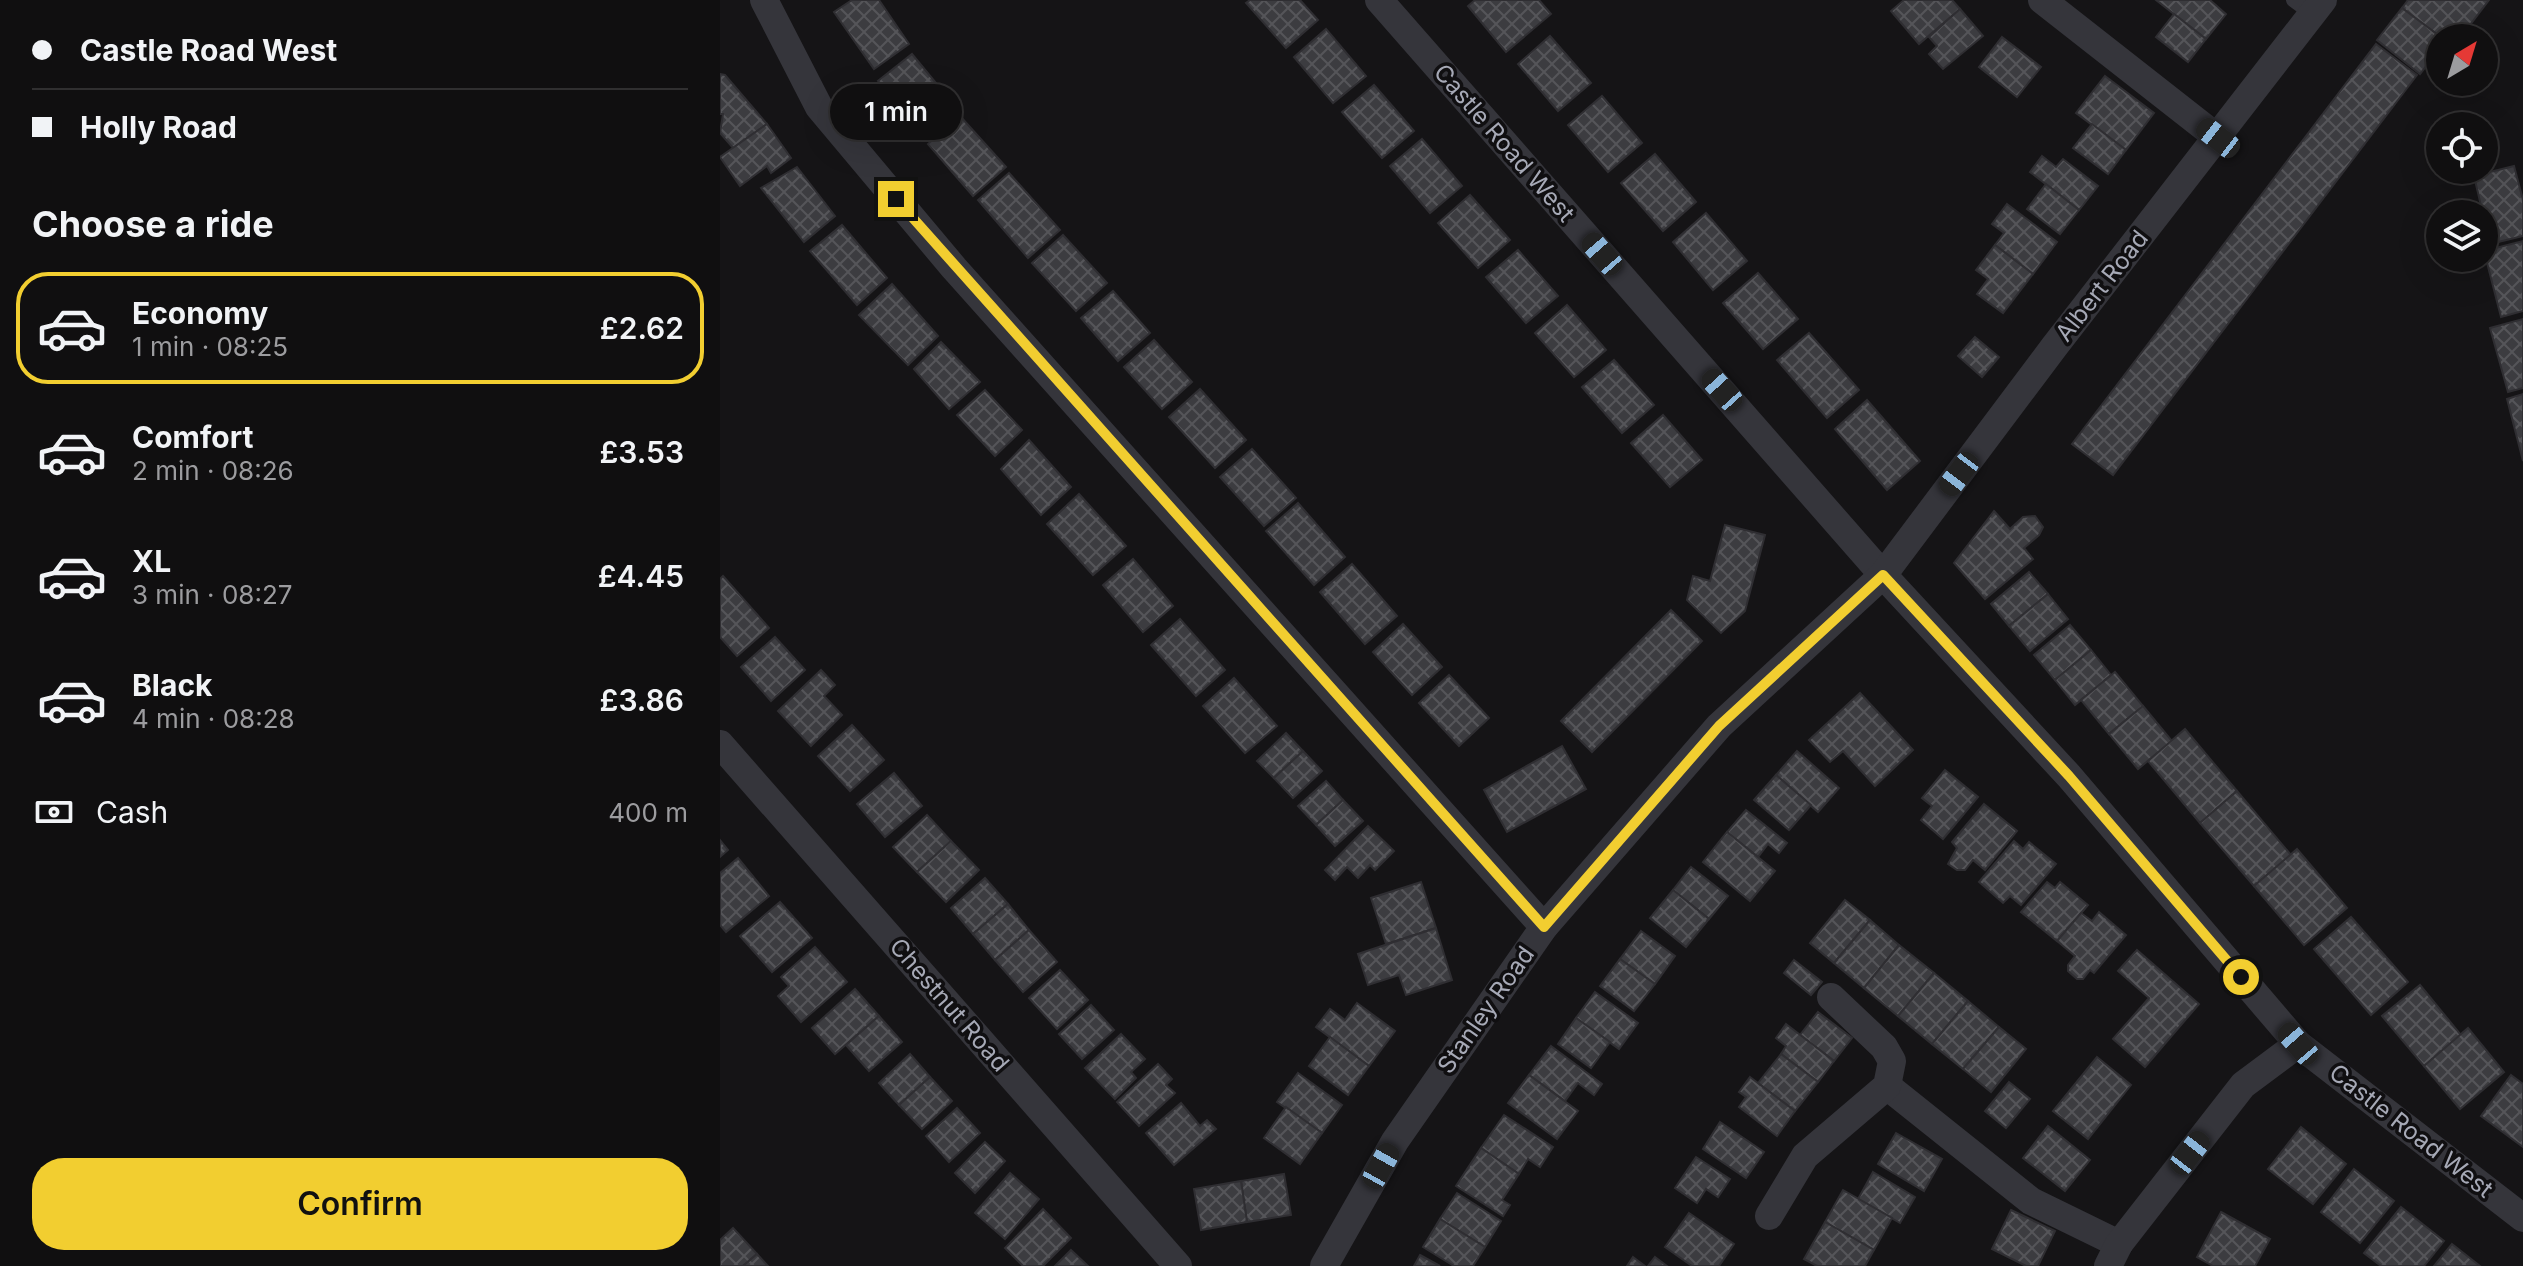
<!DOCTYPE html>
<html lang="en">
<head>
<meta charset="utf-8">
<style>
	body { margin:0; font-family:Inter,sans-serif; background:#1e1d1e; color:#f1f3f6; height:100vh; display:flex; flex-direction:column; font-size:30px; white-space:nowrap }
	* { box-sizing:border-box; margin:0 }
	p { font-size:26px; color:#9c9c9f }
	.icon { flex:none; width:44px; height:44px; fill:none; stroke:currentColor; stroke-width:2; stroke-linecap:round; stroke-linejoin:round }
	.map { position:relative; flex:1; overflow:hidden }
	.drawer { display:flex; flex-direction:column; background:#100f10; width:720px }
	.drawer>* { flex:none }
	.guide { display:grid; align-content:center; height:176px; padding:0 32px; background:#100f10 }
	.needle { width:52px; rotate:38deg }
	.controls { position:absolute; left:1706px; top:24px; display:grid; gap:16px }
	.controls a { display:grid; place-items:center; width:72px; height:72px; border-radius:50%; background:#100f10; box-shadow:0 8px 32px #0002,0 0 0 2px #302f30; font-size:40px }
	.end { position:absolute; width:36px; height:36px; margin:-18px; border:10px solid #f2ce30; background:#111; box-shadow:0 0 0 4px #111 }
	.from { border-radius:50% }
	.bubble { position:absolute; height:56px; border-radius:28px; background:#100f10; box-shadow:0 8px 32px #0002,0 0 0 2px #302f30; font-size:26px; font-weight:600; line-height:56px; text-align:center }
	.car { position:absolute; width:24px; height:48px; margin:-24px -12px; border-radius:10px; box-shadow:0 0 6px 2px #0007; background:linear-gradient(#222 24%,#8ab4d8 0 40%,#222 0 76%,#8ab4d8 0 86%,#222 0) }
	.guide b { display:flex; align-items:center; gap:28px; height:76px; font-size:30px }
	.guide b+b { border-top:2px solid #302f30 }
	.guide i { width:20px; height:20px; background:#f1f3f6 }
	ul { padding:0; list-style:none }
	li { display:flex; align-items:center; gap:24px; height:112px; margin:0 16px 12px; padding:0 16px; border:4px solid transparent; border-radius:32px }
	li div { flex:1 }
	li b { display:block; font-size:30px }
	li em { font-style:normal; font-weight:600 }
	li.current { border-color:#f2ce30 }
	li>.icon { width:72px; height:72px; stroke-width:1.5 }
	h2 { padding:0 32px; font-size:36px; line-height:96px }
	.pay { display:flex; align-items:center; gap:20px; height:88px; padding:0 32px; font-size:30px }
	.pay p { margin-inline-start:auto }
	.cta { display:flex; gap:16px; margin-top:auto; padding:16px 32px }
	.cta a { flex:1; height:92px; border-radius:32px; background:#f2ce30; color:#111; font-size:32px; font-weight:600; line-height:92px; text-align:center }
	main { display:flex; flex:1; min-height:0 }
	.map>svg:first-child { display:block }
	.building { fill:url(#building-cross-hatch); stroke:#2f2e32; stroke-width:2 }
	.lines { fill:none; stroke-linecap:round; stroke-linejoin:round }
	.service { stroke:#35353b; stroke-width:14 }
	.minor { stroke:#35353b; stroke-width:28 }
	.route { stroke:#f2ce30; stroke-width:10 }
	.labels { text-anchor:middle; stroke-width:7; stroke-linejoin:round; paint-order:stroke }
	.street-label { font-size:24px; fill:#a6a9b6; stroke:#100f11 }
</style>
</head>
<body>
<main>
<section class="drawer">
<div class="guide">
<b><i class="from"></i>Castle Road West</b>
<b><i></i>Holly Road</b>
</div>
<h2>Choose a ride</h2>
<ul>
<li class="current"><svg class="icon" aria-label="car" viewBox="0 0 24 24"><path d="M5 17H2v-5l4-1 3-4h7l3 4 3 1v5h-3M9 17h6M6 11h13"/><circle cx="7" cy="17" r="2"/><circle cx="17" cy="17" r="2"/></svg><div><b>Economy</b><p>1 min · 08:25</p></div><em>£2.62</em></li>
<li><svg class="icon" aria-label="car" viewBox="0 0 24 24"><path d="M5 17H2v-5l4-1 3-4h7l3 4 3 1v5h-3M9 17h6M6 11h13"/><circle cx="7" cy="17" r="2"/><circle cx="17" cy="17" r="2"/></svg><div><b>Comfort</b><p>2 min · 08:26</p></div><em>£3.53</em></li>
<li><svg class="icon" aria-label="car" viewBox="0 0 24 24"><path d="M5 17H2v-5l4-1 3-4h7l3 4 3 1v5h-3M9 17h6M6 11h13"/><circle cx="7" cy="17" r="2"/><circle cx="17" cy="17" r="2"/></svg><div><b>XL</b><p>3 min · 08:27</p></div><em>£4.45</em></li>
<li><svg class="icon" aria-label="car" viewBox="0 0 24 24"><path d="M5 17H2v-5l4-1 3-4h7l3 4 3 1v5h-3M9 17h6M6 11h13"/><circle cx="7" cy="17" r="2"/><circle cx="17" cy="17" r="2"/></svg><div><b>Black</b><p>4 min · 08:28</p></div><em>£3.86</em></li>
</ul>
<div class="pay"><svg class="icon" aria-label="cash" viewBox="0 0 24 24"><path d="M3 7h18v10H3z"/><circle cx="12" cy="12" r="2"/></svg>Cash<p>400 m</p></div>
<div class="cta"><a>Confirm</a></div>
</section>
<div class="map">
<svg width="1803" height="1266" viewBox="0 0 1803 1266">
	<defs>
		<pattern id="building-cross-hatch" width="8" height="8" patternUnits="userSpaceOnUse" patternTransform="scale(2)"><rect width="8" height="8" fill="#3c3c40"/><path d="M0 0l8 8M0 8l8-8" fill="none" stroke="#555559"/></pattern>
	</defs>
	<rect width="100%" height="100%" fill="#151416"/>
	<g class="building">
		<path d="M132 0H159L189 44 154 69 114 12Z"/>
		<path d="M530 0H580L598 20 566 48 526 3Z"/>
		<path d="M755 0H819L831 14 786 52 748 6Z"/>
		<path d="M1184 0H1232L1240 9 1199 44 1171 11Z"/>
		<path d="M1436 0H1490L1506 14 1486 39Z"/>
		<path d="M1688 0H1769L1740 38H1722L1682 8Z"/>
		<path d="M1682 8 1722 38 1720 48 1700 74 1657 40Z"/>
		<path d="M1240 9 1263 36 1223 69 1209 54 1217 46 1209 37Z"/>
		<path d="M1454 14 1486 39 1468 62 1436 37Z"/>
		<path d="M606 29 646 76 613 103 574 57Z"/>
		<path d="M830 36 871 83 838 111 798 64Z"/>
		<path d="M1282 37 1321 67 1297 97 1259 67Z"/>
		<path d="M1656 44 1697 75 1393 475 1352 444Z"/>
		<path d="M192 54 235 106 201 133 158 81Z"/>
		<path d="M0 74 5 75 47 124 13 148 0 133 3 114H0Z"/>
		<path d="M1385 76 1434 113 1406 150 1356 113Z"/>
		<path d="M654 85 694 131 662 158 622 112Z"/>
		<path d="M882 96 922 143 888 172 848 125Z"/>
		<path d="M240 116 286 167 253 196 208 144Z"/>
		<path d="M47 124 71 158 51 173 47 166 20 186 0 157Z"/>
		<path d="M1372 124 1406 150 1388 174 1353 148Z"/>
		<path d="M702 139 742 186 710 213 670 166Z"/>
		<path d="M935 154 976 202 943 231 901 183Z"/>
		<path d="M1322 156 1336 167 1343 159 1378 186 1359 210 1310 172Z"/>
		<path d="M1794 166 1803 200V236L1770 244 1754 176Z"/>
		<path d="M77 167 115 216 84 242 41 188Z"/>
		<path d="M289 173 340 230 308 258 258 200Z"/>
		<path d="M1326 184 1359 210 1340 234 1307 209Z"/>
		<path d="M750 195 790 240 758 268 718 223Z"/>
		<path d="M1287 204 1337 242 1313 274 1275 245 1284 233 1272 224Z"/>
		<path d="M986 213 1027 261 993 290 953 242Z"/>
		<path d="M122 225 167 278 137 305 90 251Z"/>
		<path d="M343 235 387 283 356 311 312 263Z"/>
		<path d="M1803 241V311L1781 317 1764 251Z"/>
		<path d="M1275 245 1313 274 1283 313 1257 294 1268 279 1256 270Z"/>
		<path d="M798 250 838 296 806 323 766 277Z"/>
		<path d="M1038 273 1078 319 1043 349 1003 303Z"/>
		<path d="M172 284 218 336 188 365 139 315Z"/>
		<path d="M393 291 430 333 398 361 361 318Z"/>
		<path d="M847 305 886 350 854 377 815 333Z"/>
		<path d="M1803 319V388L1788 392 1770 328Z"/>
		<path d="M1089 333 1139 390 1107 418 1057 360Z"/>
		<path d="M1255 337 1279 357 1262 377 1238 356Z"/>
		<path d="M434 340 472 382 442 409 404 367Z"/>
		<path d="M221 342 260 382 229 409 194 369Z"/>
		<path d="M894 360 934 405 902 433 862 387Z"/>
		<path d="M480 389 526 440 495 468 449 417Z"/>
		<path d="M265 390 302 430 275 456 237 415Z"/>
		<path d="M1803 394V461L1787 399Z"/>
		<path d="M1147 400 1200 461 1167 490 1115 429Z"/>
		<path d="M943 415 982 460 950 487 911 443Z"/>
		<path d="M309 440 351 487 321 515 281 469Z"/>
		<path d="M532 449 576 498 544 526 500 477Z"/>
		<path d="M359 494 406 546 373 575 327 524Z"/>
		<path d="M578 503 625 557 594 585 546 531Z"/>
		<path d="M1274 511 1290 529 1303 517 1315 516 1323 527 1319 535 1304 548 1313 559 1265 599 1234 563Z"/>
		<path d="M1005 525 1045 535 1025 611 1001 633 967 600 973 576 990 581Z"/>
		<path d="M413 559 453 606 423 632 383 585Z"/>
		<path d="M632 564 677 616 645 644 600 592Z"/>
		<path d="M1309 572 1328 594 1289 626 1271 604Z"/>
		<path d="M3 576 49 628 17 656 0 637V579Z"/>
		<path d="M1328 594 1348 619 1310 651 1289 626Z"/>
		<path d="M951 610 982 641 872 752 841 721Z"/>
		<path d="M460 619 505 670 476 696 431 645Z"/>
		<path d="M683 624 722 667 692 695 653 652Z"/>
		<path d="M1350 625 1371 650 1335 680 1314 655Z"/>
		<path d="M55 637 85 670 51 701 21 667Z"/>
		<path d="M1371 650 1391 675 1355 705 1335 680Z"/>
		<path d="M101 670 115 685 104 696 122 715 91 746 58 711Z"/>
		<path d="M1395 672 1423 706 1389 734 1361 700Z"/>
		<path d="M729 675 769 718 739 746 699 703Z"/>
		<path d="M514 678 557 726 525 753 483 706Z"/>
		<path d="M1140 693 1193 750 1155 786 1123 751 1110 762 1089 740Z"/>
		<path d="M1423 706 1452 741 1418 769 1389 734Z"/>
		<path d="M132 725 164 760 130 791 98 756Z"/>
		<path d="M1465 729 1517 791 1480 823 1428 761Z"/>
		<path d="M566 733 583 751 554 778 537 761Z"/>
		<path d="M842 746 866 789 787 832 764 790Z"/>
		<path d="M583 751 602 771 573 798 554 778Z"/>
		<path d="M1077 751 1119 788 1098 812 1056 775Z"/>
		<path d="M1225 770 1258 797 1223 839 1201 820 1212 806 1202 798Z"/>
		<path d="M174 773 202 806 165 837 137 804Z"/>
		<path d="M1056 775 1091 805 1069 830 1034 800Z"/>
		<path d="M606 781 623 800 596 825 578 806Z"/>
		<path d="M1517 791 1571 855 1534 886 1480 823Z"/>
		<path d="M623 800 643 821 615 846 596 825Z"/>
		<path d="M1264 804 1297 831 1265 870 1253 860 1245 870H1237L1228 864 1237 848 1232 842Z"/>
		<path d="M1026 810 1067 843 1059 853 1048 844 1038 857 1007 832Z"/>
		<path d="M207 815 231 841 197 872 173 847Z"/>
		<path d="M648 826 674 851 655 870 650 865 638 878 627 867 615 880 605 870Z"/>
		<path d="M1007 832 1055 871 1030 901 983 862Z"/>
		<path d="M0 840 8 850 0 857Z"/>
		<path d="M231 841 259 870 226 902 197 872Z"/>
		<path d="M1294 841 1303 849 1309 842 1336 864 1301 905 1290 896 1283 903 1259 882Z"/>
		<path d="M1577 849 1627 908 1584 945 1534 886Z"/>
		<path d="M18 858 49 896 6 932 0 925V873Z"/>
		<path d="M971 867 1008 896 989 919 953 890Z"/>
		<path d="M265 878 288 904 253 934 231 908Z"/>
		<path d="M701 882 716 928 666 944 651 898Z"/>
		<path d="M1327 882 1335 888 1340 882 1368 905 1337 941 1301 912Z"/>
		<path d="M953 890 989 919 966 947 930 918Z"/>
		<path d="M1125 900 1150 920 1114 963 1090 943Z"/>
		<path d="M60 902 92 938 52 972 20 936Z"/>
		<path d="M288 904 309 930 275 960 253 934Z"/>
		<path d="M1379 912 1406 935 1374 973 1370 970 1363 979H1357L1348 971V965L1355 956 1337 941 1361 913 1372 921Z"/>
		<path d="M1631 917 1688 982 1651 1015 1594 949Z"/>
		<path d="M1150 920 1179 945 1144 988 1114 963Z"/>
		<path d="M716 928 732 980 686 995 679 975 648 985 638 954Z"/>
		<path d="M309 930 337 962 303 992 275 960Z"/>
		<path d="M921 931 955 956 935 984 900 959Z"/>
		<path d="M1179 945 1214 973 1178 1016 1144 988Z"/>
		<path d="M95 947 127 982 81 1022 58 996 69 986 61 977Z"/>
		<path d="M1417 950 1479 1004 1425 1067 1393 1039 1429 998 1398 971Z"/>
		<path d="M900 959 935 984 914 1011 880 986Z"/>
		<path d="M1074 960 1102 982 1091 995 1064 973Z"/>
		<path d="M340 970 368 1000 337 1029 309 998Z"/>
		<path d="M1214 973 1248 1001 1212 1044 1178 1016Z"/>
		<path d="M1700 985 1741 1035 1704 1066 1662 1016Z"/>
		<path d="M135 989 159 1016 115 1054 92 1028Z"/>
		<path d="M875 992 918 1023 899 1049 856 1018Z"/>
		<path d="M1248 1001 1279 1027 1243 1069 1212 1044Z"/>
		<path d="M637 1003 675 1031 649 1066 596 1027 610 1009 625 1020Z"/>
		<path d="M371 1005 394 1030 362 1059 339 1034Z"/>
		<path d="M1098 1012 1132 1038 1114 1061 1080 1035Z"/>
		<path d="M159 1016 182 1042 149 1071 126 1045Z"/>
		<path d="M856 1018 890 1042 871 1068 838 1044Z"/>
		<path d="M1066 1024 1114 1061 1098 1082 1061 1054 1066 1046 1056 1038Z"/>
		<path d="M1279 1027 1306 1049 1271 1092 1243 1069Z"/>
		<path d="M1748 1028 1784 1072 1740 1109 1704 1066Z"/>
		<path d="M401 1034 425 1059 411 1072 416 1078 395 1099 365 1068Z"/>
		<path d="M610 1037 649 1066 628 1095 589 1066Z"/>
		<path d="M831 1046 882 1084 874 1095 858 1083 845 1101 809 1075Z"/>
		<path d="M190 1054 210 1077 179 1105 159 1083Z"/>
		<path d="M1061 1054 1098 1082 1075 1111 1038 1083Z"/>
		<path d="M1377 1057 1411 1085 1368 1139 1333 1111Z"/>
		<path d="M438 1064 452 1079 446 1085 455 1093 419 1126 397 1102Z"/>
		<path d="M578 1073 622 1105 602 1133 557 1102Z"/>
		<path d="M809 1075 858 1111 837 1139 788 1103Z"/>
		<path d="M1791 1075 1803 1084V1147L1761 1116Z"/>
		<path d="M210 1077 232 1101 202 1129 179 1105Z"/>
		<path d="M1030 1077 1075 1111 1057 1136 1019 1107 1026 1097 1019 1092Z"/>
		<path d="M1289 1082 1310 1099 1286 1128 1265 1111Z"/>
		<path d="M461 1103 480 1126 487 1120 496 1129 454 1165 426 1133Z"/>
		<path d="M566 1107 602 1133 580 1164 544 1138Z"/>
		<path d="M237 1108 260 1133 229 1162 206 1136Z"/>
		<path d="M784 1115 833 1147 820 1167 808 1159 799 1174 761 1148Z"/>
		<path d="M1000 1122 1044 1152 1026 1178 983 1149Z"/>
		<path d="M1328 1126 1370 1160 1345 1191 1303 1158Z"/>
		<path d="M1581 1127 1626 1164 1593 1204 1548 1169Z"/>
		<path d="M1176 1133 1222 1159 1204 1191 1158 1164Z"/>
		<path d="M265 1142 285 1161 255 1193 235 1173Z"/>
		<path d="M761 1148 799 1174 782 1200 790 1205 783 1216 736 1186Z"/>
		<path d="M976 1157 1010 1179 998 1197 986 1189 977 1203 955 1188Z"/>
		<path d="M1634 1169 1674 1201 1640 1243 1601 1212Z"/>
		<path d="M1153 1172 1195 1197 1180 1223 1138 1199Z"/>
		<path d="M290 1173 319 1199 285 1239 255 1213Z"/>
		<path d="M564 1174 571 1215 527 1222 521 1181Z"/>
		<path d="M521 1181 527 1222 481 1230 474 1189Z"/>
		<path d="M1123 1190 1172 1218 1154 1250 1105 1222Z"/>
		<path d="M737 1193 781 1221 765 1247 720 1219Z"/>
		<path d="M1681 1207 1724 1241 1704 1266H1661L1644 1253Z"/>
		<path d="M323 1209 351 1238 323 1266H303L285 1248Z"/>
		<path d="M1291 1210 1335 1231 1318 1266H1306L1272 1249Z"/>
		<path d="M1501 1212 1550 1239 1535 1266H1493L1477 1257Z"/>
		<path d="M969 1213 1014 1244 999 1266H972L945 1247Z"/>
		<path d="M720 1219 765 1247 753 1266H734L703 1247Z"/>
		<path d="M1105 1222 1154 1250 1145 1266H1097L1084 1259Z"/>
		<path d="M13 1228 37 1254 23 1266H0V1240Z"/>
		<path d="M1732 1244 1760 1266H1714Z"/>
		<path d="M351 1250 368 1266H335Z"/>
		<path d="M37 1254 48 1266H23Z"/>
		<path d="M700 1255 720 1266H694Z"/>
		<path d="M913 1257 925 1266H907Z"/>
		<path d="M935 1257 947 1266H928Z"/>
	</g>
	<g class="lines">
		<path class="service" d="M1573 0 1592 14"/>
		<g class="minor">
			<path d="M44 0 99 107 234 268 824 927"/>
			<path d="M659 0 1163 575 1349 776 1578 1044 1803 1218"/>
			<path d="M1322 0 1498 138"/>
			<path d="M0 744 458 1266"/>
			<path d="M1167 1086 1311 1201 1399 1244"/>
			<path d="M1049 1216 1085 1156 1167 1086 1172 1061 1164 1047 1111 997"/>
			<path d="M604 1266 675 1141 824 927 999 726 1163 575 1334 347 1603 0"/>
			<path d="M1388 1266 1399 1244 1523 1085 1578 1044"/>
		</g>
	</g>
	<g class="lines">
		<path class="route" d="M176 199 824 927 999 726 1163 575 1349 776 1521 977"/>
	</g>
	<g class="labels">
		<g class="street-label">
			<text transform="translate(784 143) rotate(49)" y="8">Castle Road West</text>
			<text transform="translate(1382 286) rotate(-52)" y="8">Albert Road</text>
			<text transform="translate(229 1005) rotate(49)" y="8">Chestnut Road</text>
			<text transform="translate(766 1010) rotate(-55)" y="8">Stanley Road</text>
			<text transform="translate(1691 1131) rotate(38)" y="8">Castle Road West</text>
		</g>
	</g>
</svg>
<div class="controls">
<a><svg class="needle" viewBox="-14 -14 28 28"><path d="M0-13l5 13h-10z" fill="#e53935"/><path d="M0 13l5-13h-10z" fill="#9c9c9f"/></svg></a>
<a><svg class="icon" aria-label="locate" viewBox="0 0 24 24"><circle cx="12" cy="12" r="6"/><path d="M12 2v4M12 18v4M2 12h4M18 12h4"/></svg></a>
<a><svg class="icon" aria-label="layers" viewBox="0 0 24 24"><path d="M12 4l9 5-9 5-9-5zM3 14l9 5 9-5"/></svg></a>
</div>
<i class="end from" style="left:1521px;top:977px"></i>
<i class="end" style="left:176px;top:199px"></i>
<div class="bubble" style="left:110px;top:84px;width:132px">1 min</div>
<i class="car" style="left:1498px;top:138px;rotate:308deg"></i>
<i class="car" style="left:882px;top:254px;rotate:319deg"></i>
<i class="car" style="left:1002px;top:390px;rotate:318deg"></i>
<i class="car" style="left:1239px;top:474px;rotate:217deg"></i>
<i class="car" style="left:1578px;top:1044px;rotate:319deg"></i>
<i class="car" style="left:1470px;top:1153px;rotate:38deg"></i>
<i class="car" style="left:661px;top:1166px;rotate:29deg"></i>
</div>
</main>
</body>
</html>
